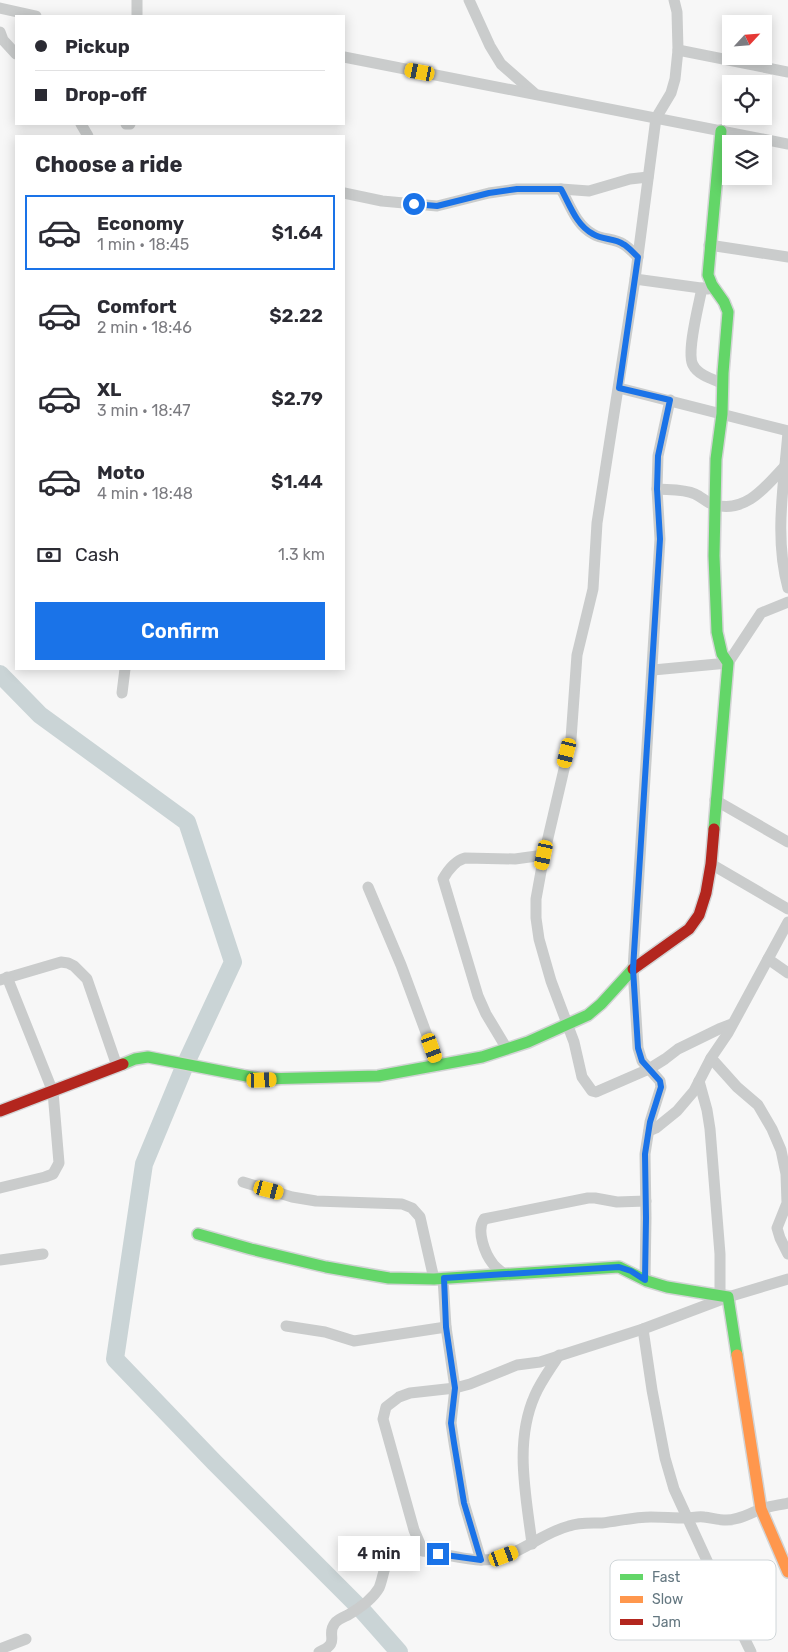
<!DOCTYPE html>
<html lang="en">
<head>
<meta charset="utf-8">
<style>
	body { margin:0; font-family:Rubik,sans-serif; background:#f7f7f7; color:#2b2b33; height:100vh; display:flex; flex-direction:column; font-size:19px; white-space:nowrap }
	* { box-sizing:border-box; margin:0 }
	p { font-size:16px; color:#7c7c81 }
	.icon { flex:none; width:28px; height:28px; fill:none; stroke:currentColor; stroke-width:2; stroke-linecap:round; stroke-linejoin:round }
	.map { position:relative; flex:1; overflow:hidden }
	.side { position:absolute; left:15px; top:135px; width:330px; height:535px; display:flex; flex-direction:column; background:#fff; border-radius:0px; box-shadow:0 2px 12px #0003 }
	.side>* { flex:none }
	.top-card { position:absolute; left:15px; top:15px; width:330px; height:110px; border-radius:0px; box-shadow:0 2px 12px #0003; display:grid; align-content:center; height:110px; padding:0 20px; background:#fff }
	.needle { width:32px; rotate:64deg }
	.controls { position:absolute; left:722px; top:15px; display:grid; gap:10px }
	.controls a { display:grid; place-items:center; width:50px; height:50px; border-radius:0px; background:#fff; box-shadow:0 2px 12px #0003; font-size:25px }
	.end { position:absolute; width:22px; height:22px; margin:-11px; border:6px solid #1a73e8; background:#fff; box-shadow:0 0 0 2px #fff }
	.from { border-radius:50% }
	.bubble { position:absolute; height:35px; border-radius:0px; background:#fff; box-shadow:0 2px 12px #0003; font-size:16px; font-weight:600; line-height:35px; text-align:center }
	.car { position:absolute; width:15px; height:30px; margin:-15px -8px; border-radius:6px; box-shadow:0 0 4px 1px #0007; background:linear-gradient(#f5c518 24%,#345 0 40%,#f5c518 0 76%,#345 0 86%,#f5c518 0) }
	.top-card b { display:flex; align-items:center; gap:18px; height:48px; font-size:19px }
	.top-card b+b { border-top:1px solid #e1e1e2 }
	.top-card i { width:12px; height:12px; background:#2b2b33 }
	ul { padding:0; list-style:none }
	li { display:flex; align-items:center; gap:15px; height:75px; margin:0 10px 8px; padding:0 10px; border:2px solid transparent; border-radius:0px }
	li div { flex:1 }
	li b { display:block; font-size:19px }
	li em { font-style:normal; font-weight:600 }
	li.active { border-color:#1a73e8 }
	li>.icon { width:45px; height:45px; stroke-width:1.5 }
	h2 { padding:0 20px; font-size:22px; line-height:60px }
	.pay { display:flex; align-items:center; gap:12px; height:55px; padding:0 20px; font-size:19px }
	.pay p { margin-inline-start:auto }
	.action { display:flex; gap:10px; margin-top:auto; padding:10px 20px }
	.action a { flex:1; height:58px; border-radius:0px; background:#1a73e8; color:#fff; font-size:20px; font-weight:600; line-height:58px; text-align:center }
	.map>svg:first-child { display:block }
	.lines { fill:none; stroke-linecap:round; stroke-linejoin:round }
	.river { stroke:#cad4d6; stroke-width:18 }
	.fast-casing { stroke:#d3d4d5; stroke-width:14 }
	.slow-casing { stroke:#d3d4d5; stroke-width:14 }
	.jam-casing { stroke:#d3d4d5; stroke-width:14 }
	.street { stroke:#cacccc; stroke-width:11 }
	.fast { stroke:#63d668; stroke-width:11 }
	.slow { stroke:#ff974d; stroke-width:11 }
	.jam { stroke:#b3261e; stroke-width:11 }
	.route { stroke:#1a73e8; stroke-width:6 }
	.key { fill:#fff; stroke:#d0d6d9; stroke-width:1 }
	.key-label { font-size:14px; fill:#647780 }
</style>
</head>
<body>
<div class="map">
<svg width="788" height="1652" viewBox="0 0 788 1652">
	<rect width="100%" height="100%" fill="#f7f7f7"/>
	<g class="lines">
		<path class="river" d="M0 674 40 715 187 822 233 962 185 1065 144 1164 115 1359 214 1462 361 1609 399 1652"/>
		<defs>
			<g id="fast">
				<path d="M714 829 728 663 722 654 717 632 714 556 716 459 722 414 723 373 728 312 724 302 712 285 708 275 721 131"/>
				<path d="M123 1064 135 1059 148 1057 262 1079 378 1076 482 1057 528 1042 588 1015 601 1004 633 969"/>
				<path d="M198 1234 251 1249 326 1267 389 1278 434 1279 619 1267 647 1281 667 1287 728 1297 737 1355"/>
			</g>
			<path id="slow" d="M737 1355 761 1509 788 1572"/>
			<g id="jam">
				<path d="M633 969 689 929 699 915 706 893 711 864 714 829"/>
				<path d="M0 1111 123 1064"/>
			</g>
		</defs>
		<use href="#fast" class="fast-casing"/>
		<use href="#slow" class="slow-casing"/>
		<use href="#jam" class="jam-casing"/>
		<g class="street">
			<path d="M469 0 490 46 501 64 534 93"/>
			<path d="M674 0 677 12 678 50 675 79 671 93 656 118 635 279 597 523 593 589 577 655 571 739 544 855 536 899V918L539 939 551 981 574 1042 582 1077 592 1091 596 1092 649 1069 665 1059 678 1049 719 1029 732 1024"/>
			<path d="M0 8 36 16"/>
			<path d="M137 16V0"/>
			<path d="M0 32 3 40 16 54"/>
			<path d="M678 50 788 72"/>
			<path d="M344 57 788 144"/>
			<path d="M81 124 88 136"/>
			<path d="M126 124H130"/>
			<path d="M561 189C570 205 576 225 593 234 602 240 615 238 623 244 629 247 633 253 638 257"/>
			<path d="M344 193 382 201 437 206 489 193 517 189H561L589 191 630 179 648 177"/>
			<path d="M709 245 788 257"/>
			<path d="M635 279 708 289"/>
			<path d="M702 288C699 304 686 353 693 365 698 375 712 379 722 383"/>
			<path d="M619 388 788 431"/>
			<path d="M788 432C784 484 774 537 788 588"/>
			<path d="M657 489C670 490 684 489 695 494 702 497 708 504 715 505 747 513 766 486 785 466"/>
			<path d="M653 670 728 663 761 613 788 602"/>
			<path d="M122 693 125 669"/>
			<path d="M715 800 788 842"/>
			<path d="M711 864 788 909"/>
			<path d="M368 887 401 965 438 1065"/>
			<path d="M768 959 788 973"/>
			<path d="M0 980 61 962 68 963 74 966 87 979 117 1066"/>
			<path d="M507 1049 486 1014 478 996 443 879C448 870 455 861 465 858L515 859 544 855"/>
			<path d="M711 1058 737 1087 758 1105 772 1129 781 1150 786 1174 787 1203 777 1228 780 1238 788 1254"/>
			<path d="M699 1081 707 1110 710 1129 720 1254V1296"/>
			<path d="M649 1131 656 1128 677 1111 694 1091 711 1058 728 1033 788 922"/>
			<path d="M243 1182 292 1197 316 1201 402 1204 412 1208 420 1217 434 1279"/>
			<path d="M0 1188 45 1177 53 1174 59 1163 53 1092 7 977"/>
			<path d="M0 1260 43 1254"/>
			<path d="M505 1275C501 1271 496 1268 493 1264 485 1254 476 1231 484 1219L588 1198H595L617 1202 646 1201"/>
			<path d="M443 1278 446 1327 455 1388 451 1423 454 1443 464 1503 481 1560"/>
			<path d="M645 1280 646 1218 645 1154 650 1122 661 1087 660 1081 642 1061 638 1048 633 969 660 539 657 489 658 456 670 400"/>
			<path d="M286 1326 325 1332 354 1341 446 1327"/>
			<path d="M643 1329 652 1390 665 1458 674 1489 715 1578 751 1652"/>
			<path d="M532 1544C526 1495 514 1442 535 1395 541 1381 551 1368 559 1355"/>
			<path d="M423 1551 414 1530 383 1419 386 1407 399 1397 410 1393 455 1388 470 1384 517 1365 540 1362 643 1329 728 1297 788 1279"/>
			<path d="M0 1649 26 1639"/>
			<path d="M319 1652C342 1643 325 1635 335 1623 338 1619 344 1617 348 1615 360 1608 372 1600 379 1588 384 1577 384 1557 396 1552 414 1544 458 1560 481 1560 516 1560 538 1534 569 1526 580 1522 591 1523 602 1523 619 1521 635 1517 651 1517 662 1517 674 1518 685 1518 691 1518 698 1516 704 1517 712 1518 719 1520 726 1520 741 1520 749 1513 762 1509 770 1506 780 1505 788 1503"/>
		</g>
		<use href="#fast" class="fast"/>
		<use href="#slow" class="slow"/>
		<use href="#jam" class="jam"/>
	</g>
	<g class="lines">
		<path class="route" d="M414 204 437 206 489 193 517 189H561C570 205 576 225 593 234 602 240 615 238 623 244 629 247 633 253 638 257L619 388 670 400 658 456 657 489 660 539 633 969 638 1048 642 1061 660 1081 661 1087 650 1122 645 1154 646 1218 645 1280 631 1271 619 1267 444 1278 446 1327 455 1388 451 1423 454 1443 464 1503 481 1560 438 1554"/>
	</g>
	<rect x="610" y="1560" width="166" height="80" rx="8" class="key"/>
	<rect x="620" y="1574" width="23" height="6" fill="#63d668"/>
	<rect x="620" y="1596" width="23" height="7" fill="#ff974d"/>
	<rect x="620" y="1619" width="23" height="6" fill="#b3261e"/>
	<g class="key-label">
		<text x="652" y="1582">Fast</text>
		<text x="652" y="1604">Slow</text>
		<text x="652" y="1627">Jam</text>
	</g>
</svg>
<div class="controls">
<a><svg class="needle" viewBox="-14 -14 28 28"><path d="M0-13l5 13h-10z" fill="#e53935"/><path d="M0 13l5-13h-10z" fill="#7c7c81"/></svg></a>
<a><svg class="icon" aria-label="locate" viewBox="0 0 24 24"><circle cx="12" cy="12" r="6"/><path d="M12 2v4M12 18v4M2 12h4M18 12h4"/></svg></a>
<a><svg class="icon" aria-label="layers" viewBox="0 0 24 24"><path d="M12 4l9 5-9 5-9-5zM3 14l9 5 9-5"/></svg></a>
</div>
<i class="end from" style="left:414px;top:204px"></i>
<i class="end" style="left:438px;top:1554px"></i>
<div class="bubble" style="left:338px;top:1536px;width:82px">4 min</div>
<i class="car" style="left:420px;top:72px;rotate:281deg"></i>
<i class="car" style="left:567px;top:753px;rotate:194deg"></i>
<i class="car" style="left:544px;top:855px;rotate:192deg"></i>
<i class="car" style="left:432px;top:1048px;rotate:160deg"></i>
<i class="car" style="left:262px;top:1080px;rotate:88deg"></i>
<i class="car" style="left:269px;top:1190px;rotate:105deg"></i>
<i class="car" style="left:504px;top:1556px;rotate:70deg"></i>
<div class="top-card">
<b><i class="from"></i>Pickup</b>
<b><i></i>Drop-off</b>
</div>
<section class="side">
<h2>Choose a ride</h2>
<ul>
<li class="active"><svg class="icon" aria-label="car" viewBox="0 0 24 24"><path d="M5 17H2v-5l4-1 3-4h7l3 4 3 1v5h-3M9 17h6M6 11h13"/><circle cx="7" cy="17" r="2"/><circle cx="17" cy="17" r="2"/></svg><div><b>Economy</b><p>1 min · 18:45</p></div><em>$1.64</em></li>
<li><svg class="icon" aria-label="car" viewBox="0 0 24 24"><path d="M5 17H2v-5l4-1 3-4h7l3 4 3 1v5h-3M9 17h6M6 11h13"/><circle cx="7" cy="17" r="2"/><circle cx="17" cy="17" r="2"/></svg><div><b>Comfort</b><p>2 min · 18:46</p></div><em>$2.22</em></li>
<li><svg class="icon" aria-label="car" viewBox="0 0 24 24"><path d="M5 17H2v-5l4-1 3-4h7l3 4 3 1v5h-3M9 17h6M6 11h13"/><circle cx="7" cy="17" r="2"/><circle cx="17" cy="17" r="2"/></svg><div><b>XL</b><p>3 min · 18:47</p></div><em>$2.79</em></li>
<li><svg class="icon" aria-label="car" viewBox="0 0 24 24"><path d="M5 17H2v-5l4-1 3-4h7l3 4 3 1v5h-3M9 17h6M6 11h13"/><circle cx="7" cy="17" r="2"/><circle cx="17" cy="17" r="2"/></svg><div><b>Moto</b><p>4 min · 18:48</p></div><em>$1.44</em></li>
</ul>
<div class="pay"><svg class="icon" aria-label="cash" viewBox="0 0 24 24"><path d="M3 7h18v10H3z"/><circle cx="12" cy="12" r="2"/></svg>Cash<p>1.3 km</p></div>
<div class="action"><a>Confirm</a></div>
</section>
</div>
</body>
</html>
